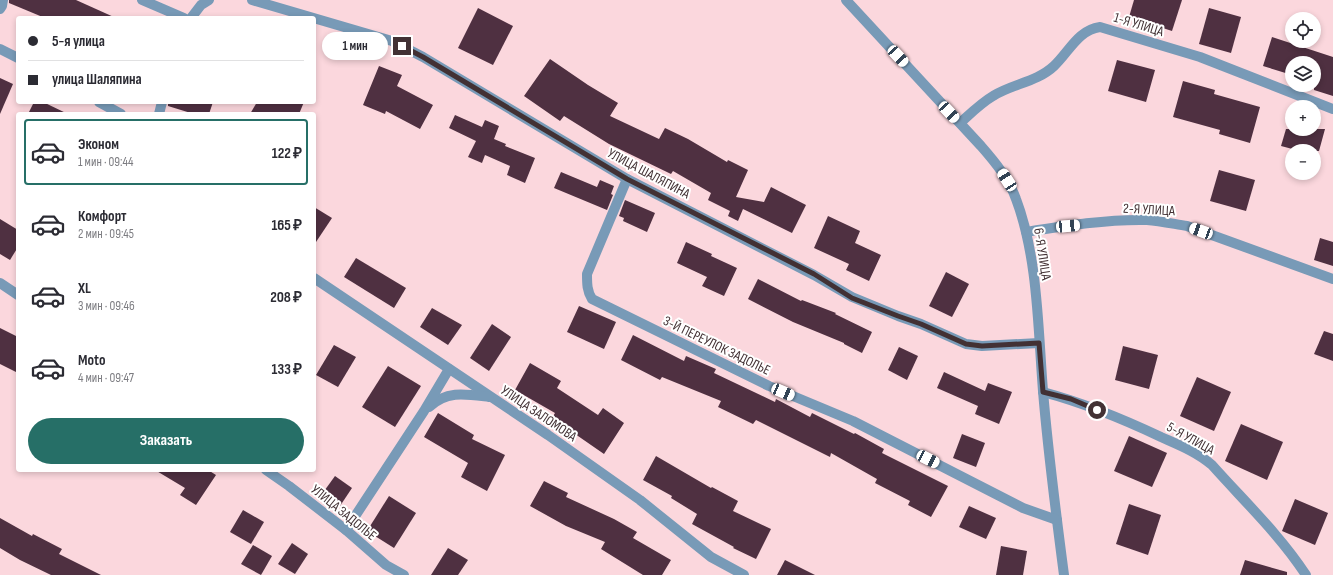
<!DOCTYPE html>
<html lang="ru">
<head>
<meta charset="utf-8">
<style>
	body { margin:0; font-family:"Sofia Sans Condensed",sans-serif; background:#f2f2f3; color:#2b2b33; height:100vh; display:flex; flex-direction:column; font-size:15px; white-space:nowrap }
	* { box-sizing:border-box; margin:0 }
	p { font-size:13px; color:#7c7c81 }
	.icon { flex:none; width:22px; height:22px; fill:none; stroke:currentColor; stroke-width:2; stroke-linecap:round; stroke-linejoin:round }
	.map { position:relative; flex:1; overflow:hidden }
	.panel { position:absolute; left:16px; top:112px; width:300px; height:360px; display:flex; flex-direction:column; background:#fff; border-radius:4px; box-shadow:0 2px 6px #0003 }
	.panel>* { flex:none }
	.top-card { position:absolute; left:16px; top:16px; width:300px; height:88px; border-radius:4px; box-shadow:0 2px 6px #0003; display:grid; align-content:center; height:88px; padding:0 12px; background:#fff }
	.tools { position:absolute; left:1285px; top:12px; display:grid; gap:8px }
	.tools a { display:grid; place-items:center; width:36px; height:36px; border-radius:50%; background:#fff; box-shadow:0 2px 6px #0003; font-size:20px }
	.end { position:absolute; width:18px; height:18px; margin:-9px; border:5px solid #423134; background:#fff; box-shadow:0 0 0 2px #fff }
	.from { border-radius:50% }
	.bubble { position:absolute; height:28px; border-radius:14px; background:#fff; box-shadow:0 2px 6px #0003; font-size:13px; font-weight:700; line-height:28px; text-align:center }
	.car { position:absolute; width:12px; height:24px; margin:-12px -6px; border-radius:5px; box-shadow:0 0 3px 1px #0007; background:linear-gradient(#fff 24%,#345 0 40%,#fff 0 76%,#345 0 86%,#fff 0) }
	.top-card b { display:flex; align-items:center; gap:14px; height:38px; font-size:15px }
	.top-card b+b { border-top:1px solid #e1e1e2 }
	.top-card i { width:10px; height:10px; background:#2b2b33 }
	ul { padding:7px 0 0; list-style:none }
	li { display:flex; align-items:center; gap:12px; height:66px; margin:0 8px 6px; padding:0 4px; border:2px solid transparent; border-radius:4px }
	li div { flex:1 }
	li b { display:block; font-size:15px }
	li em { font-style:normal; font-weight:700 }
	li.current { border-color:#266f67 }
	li>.icon { width:36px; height:36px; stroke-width:1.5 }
	.cta { display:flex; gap:8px; margin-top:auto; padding:8px 12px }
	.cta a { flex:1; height:46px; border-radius:24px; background:#266f67; color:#fff; font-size:16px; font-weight:700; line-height:46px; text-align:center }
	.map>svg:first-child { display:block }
	.building { fill:#4f3041 }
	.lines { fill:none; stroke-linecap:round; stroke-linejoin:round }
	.minor { stroke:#789ab7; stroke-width:10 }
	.route { stroke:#423134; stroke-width:5 }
	.labels { text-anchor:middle; stroke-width:4; stroke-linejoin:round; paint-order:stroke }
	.street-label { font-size:14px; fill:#423134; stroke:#fff }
</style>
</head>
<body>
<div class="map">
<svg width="1333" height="575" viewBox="0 0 1333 575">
	<rect width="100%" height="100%" fill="#fbd7dd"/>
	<g class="building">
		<path d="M9 0H76L116 18H45L9 3Z"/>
		<path d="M1134 0H1182L1172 31 1129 17Z"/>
		<path d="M478 8 513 26 493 65 458 48Z"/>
		<path d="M1209 8 1241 17 1231 53 1199 44Z"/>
		<path d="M1272 37 1333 57V96L1314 90V63H1292V75L1263 66Z"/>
		<path d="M550 59 588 85 618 103 610 116 659 139 665 128 688 139 727 162 728 160 748 170 736 197 764 202 771 187 806 205 792 233 743 209 738 221 728 216 730 211 708 200 711 193 673 171 671 174 609 144 564 116 560 121 524 96Z"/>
		<path d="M1117 60 1155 70 1146 102 1108 91Z"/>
		<path d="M379 66 402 75 397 86 433 105 420 129 386 111 385 114 363 105Z"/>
		<path d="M0 78 13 84 0 114Z"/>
		<path d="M1183 81 1215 90 1214 94 1260 107 1250 143 1219 134 1220 130 1173 117Z"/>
		<path d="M34 102H43L68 114H28Z"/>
		<path d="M168 102H213L209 114H194L168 106Z"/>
		<path d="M257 102H304L299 114H250Z"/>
		<path d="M455 115 482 127 485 120 499 126 494 139 506 144 505 146 535 158 525 183 507 175 510 166 485 155 482 163 468 157 476 141 449 128Z"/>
		<path d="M1286 129H1325L1319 151H1300L1281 146Z"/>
		<path d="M1219 170 1255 180 1246 211 1210 201Z"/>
		<path d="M561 172 597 187 600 180 614 186 611 194 613 195 607 210 554 188Z"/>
		<path d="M625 200 655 213 647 232 623 221 624 218 619 216Z"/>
		<path d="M314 207 332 218 314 245Z"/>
		<path d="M828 216 860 231 855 243 881 255 869 281 846 270 849 264 814 248Z"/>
		<path d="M0 219 18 230V247L10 260 0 254Z"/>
		<path d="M1320 238 1333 242V266L1314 260Z"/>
		<path d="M686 242 712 254 711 256 737 268 724 296 702 286 707 277 677 263Z"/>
		<path d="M356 258 406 288 394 308 344 277Z"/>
		<path d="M946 272 969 284 952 317 929 306Z"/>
		<path d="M758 279 801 301 802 300 836 313 835 314 872 332 862 353 844 344V343L793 322 748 299Z"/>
		<path d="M579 306 616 322 604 349 567 332Z"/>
		<path d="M432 308 462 325 448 345 420 327Z"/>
		<path d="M492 324 511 337 489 371 470 358Z"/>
		<path d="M0 328 18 337V373L0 364Z"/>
		<path d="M1324 331 1333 334V361L1314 354Z"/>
		<path d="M633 335 684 361 686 356 716 369 714 373 775 402 776 399 810 417 812 413 854 434 855 433 884 449 882 453 948 486 931 517 908 505 910 501 875 483 877 479 831 453 830 457 756 420 753 424 718 407 721 401 662 377 660 380 621 360Z"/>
		<path d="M334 345 356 357 338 387 316 375Z"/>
		<path d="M1123 346 1158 355 1149 389 1115 380Z"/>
		<path d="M899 347 918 356 907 380 888 370Z"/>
		<path d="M530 363 561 381 557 388 598 415 603 408 624 423 604 454 552 418 555 413 515 390Z"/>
		<path d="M388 366 421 386 395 427 362 407Z"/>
		<path d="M944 372 985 391 988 383 1012 392 999 424 975 414 978 406 937 388Z"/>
		<path d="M1197 377 1231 392 1214 431 1180 416Z"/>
		<path d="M438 413 474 435 472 439 505 455 487 491 461 477 468 463 424 437Z"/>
		<path d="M1241 424 1283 442 1267 480 1225 461Z"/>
		<path d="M962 434 985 443 976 467 953 458Z"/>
		<path d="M1129 436 1167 453 1152 487 1114 471Z"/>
		<path d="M656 456 711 488 712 487 738 501 733 511 771 529 756 559 733 548 734 547 692 524 697 514 671 498 672 496 643 480Z"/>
		<path d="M155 470H208L216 475 196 505 180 495 185 488Z"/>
		<path d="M335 476 352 488 340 506 322 494Z"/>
		<path d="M544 481 568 493 566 497 614 519 637 532 633 538 671 560 662 575H643L601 549 605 542 566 526 530 506Z"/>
		<path d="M389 496 416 513 394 548 367 531Z"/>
		<path d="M1295 499 1328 513 1315 545 1282 531Z"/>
		<path d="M1129 504 1161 515 1148 555 1116 544Z"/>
		<path d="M969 506 996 518 986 539 959 527Z"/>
		<path d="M243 510 264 522 251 544 230 532Z"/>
		<path d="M0 518 32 536 33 534 62 549 59 554 101 575H51L20 560 0 548Z"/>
		<path d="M292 543 308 554 295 574 278 564Z"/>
		<path d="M253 545 272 556 261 575 241 564Z"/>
		<path d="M1001 546 1027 551 1023 575H996Z"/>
		<path d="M448 548 468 560 458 575H431Z"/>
		<path d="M785 560 815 575H777Z"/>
		<path d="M1245 560 1287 572V575H1240Z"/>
	</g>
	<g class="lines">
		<g class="minor">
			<path d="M142 0 184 18"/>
			<path d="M252 0 392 41 423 57 627 179 814 275 852 297 898 316 921 324 966 344 982 346 1039 343"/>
			<path d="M846 0 981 146C995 162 1009 179 1016 199 1038 257 1038 329 1043 391 1048 452 1056 514 1064 575"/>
			<path d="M0 9 2 6 3 0"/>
			<path d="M191 18 201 5 209 0"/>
			<path d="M0 49 18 58"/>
			<path d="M99 102 121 114"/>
			<path d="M159 114 162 102"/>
			<path d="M960 123C970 114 981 103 993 96 1012 84 1037 82 1054 66 1069 52 1078 30 1100 27L1200 57 1333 109"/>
			<path d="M627 179 587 274C587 284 587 291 592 299L769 386 853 421 1023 508 1057 520"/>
			<path d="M1026 232C1064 226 1108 219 1147 220 1160 221 1174 224 1187 226L1333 279"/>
			<path d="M314 278 548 435 640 500 711 557 744 575"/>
			<path d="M0 283 18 295"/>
			<path d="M1043 392C1084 403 1123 419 1161 437 1179 445 1197 452 1212 465 1244 501 1280 535 1306 575"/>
			<path d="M429 407C447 390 466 394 489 397"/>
			<path d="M266 470 289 486 346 530 386 565 404 575"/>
			<path d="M346 530 424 411 449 369"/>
		</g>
	</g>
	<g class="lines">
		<path class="route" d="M402 46 423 57 627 179 814 274 852 298 898 316 921 324 966 344 982 346 1039 343 1043 392 1071 399 1097 410"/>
	</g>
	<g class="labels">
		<g class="street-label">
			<text transform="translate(1139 24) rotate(17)" y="5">1-Я УЛИЦА</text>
			<text transform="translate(649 173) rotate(28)" y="5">УЛИЦА ШАЛЯПИНА</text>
			<text transform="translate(1149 209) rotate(3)" y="5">2-Я УЛИЦА</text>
			<text transform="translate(1043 254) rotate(81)" y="5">6-Я УЛИЦА</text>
			<text transform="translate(717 345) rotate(26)" y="5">3-Й ПЕРЕУЛОК ЗАДОЛЬЕ</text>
			<text transform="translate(539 413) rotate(34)" y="5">УЛИЦА ЗАЛОМОВА</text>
			<text transform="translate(1191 438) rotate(29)" y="5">5-Я УЛИЦА</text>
			<text transform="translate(344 512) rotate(39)" y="5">УЛИЦА ЗАДОЛЬЕ</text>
		</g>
	</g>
</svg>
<div class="tools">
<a><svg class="icon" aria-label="locate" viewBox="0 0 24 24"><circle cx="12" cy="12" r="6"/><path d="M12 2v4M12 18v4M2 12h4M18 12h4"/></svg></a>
<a><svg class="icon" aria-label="layers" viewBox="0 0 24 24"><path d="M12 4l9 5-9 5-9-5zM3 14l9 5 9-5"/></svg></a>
<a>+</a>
<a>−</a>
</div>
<i class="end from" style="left:1097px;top:410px"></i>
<i class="end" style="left:402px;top:46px"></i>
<div class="bubble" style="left:322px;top:32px;width:66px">1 мин</div>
<i class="car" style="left:898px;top:56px;rotate:137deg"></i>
<i class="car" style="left:949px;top:112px;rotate:137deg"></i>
<i class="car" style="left:1007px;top:180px;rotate:327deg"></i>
<i class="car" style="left:1068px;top:226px;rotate:85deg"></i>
<i class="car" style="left:1201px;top:231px;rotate:290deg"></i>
<i class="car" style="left:783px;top:392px;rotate:113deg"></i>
<i class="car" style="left:928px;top:459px;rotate:117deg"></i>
<div class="top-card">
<b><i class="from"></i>5-я улица</b>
<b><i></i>улица Шаляпина</b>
</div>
<section class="panel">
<ul>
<li class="current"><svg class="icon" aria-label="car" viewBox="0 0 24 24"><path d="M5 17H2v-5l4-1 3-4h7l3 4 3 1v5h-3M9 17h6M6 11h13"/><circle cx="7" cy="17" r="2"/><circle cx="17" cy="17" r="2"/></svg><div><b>Эконом</b><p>1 мин · 09:44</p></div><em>122 ₽</em></li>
<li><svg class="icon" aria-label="car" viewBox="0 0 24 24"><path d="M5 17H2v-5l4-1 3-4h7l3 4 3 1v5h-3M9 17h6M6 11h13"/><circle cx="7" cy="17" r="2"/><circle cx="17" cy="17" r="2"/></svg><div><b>Комфорт</b><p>2 мин · 09:45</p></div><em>165 ₽</em></li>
<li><svg class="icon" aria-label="car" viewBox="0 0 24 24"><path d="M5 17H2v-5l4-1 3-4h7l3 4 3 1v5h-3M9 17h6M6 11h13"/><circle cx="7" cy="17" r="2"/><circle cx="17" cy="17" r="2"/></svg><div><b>XL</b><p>3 мин · 09:46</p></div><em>208 ₽</em></li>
<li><svg class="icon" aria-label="car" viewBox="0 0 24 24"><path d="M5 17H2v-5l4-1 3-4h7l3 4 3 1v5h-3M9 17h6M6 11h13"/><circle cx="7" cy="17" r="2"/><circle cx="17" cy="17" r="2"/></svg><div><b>Moto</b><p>4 мин · 09:47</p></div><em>133 ₽</em></li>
</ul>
<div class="cta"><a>Заказать</a></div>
</section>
</div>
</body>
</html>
